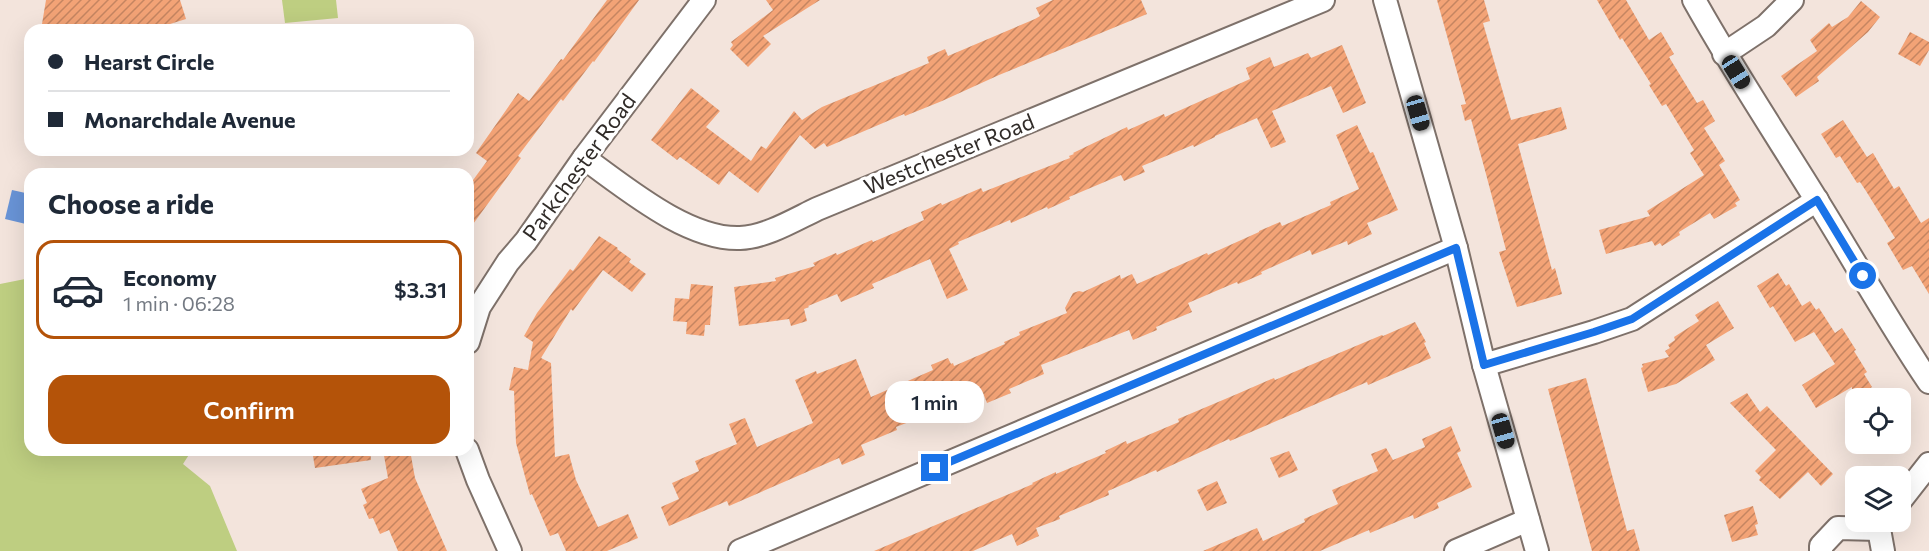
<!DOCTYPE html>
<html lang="en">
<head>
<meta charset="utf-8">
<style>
	body { margin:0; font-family:Commissioner,sans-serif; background:#f6f6f7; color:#1f2937; height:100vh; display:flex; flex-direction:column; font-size:22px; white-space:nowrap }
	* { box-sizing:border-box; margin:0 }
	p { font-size:20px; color:#747a83 }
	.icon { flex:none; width:33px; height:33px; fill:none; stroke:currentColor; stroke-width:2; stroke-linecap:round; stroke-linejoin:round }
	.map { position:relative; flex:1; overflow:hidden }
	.drawer { position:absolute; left:24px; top:168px; width:450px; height:288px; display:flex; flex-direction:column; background:#fff; border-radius:18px; box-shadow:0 6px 24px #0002 }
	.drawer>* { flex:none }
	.guide { position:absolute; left:24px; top:24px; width:450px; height:132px; border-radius:18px; box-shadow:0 6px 24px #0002; display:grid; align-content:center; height:132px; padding:0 24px; background:#fff }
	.controls { position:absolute; left:1845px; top:388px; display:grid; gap:12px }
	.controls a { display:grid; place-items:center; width:66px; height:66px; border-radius:12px; background:#fff; box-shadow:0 6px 24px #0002; font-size:30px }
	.end { position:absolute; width:27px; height:27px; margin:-14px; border:8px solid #1a73e8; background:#fff; box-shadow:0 0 0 3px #fff }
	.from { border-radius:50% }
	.bubble { position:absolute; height:42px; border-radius:18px; background:#fff; box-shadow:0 6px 24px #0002; font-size:20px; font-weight:600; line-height:42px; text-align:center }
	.car { position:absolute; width:18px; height:36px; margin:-18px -9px; border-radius:8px; box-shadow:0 0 4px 2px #0007; background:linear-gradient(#222 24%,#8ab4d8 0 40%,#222 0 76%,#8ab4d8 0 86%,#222 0) }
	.guide b { display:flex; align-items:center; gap:21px; height:57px; font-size:22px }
	.guide b+b { border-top:2px solid #e0e1e3 }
	.guide i { width:15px; height:15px; background:#1f2937 }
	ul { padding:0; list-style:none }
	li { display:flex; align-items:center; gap:18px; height:99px; margin:0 12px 9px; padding:0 12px; border:3px solid #e0e1e3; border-radius:18px }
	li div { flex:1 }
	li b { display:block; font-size:22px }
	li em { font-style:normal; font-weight:600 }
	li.selected { border-color:#b45309 }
	li>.icon { width:54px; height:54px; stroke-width:1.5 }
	h2 { padding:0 24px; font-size:27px; line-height:72px }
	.action { display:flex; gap:12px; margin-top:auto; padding:12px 24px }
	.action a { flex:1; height:69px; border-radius:18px; background:#b45309; color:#fff; font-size:24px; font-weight:600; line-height:69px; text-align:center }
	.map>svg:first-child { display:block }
	.green { fill:#bece81 }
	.water { fill:#6994d7 }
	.building { fill:url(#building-hatch) }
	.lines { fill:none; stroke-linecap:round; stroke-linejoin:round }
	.minor-casing { stroke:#7e716a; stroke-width:26 }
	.minor { stroke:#fff; stroke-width:22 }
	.route { stroke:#1a73e8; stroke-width:8 }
	.labels { text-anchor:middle; stroke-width:6; stroke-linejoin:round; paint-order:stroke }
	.street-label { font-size:22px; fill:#302b28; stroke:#fff }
</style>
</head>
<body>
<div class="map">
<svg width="1929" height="551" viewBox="0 0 1929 551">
	<defs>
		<pattern id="building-hatch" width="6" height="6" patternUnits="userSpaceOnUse" patternTransform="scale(1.5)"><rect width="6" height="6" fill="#f3a376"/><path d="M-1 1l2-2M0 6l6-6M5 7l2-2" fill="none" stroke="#c58561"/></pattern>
	</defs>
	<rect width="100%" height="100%" fill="#f3e4dc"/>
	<g class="green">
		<path d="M282 0H336L338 18 285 23Z"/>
		<path d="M30 278V450H192L183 464 210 486 237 551H0V284Z"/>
	</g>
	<path class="water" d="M12 190 30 194V225L5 219Z"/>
	<g class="building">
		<path d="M46 0H180L186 19 170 24 172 30H41Z"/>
		<path d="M607 0H639L594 62 593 61 563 101 561 99 518 156 521 158 468 231V187L487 161 476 153 518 93 529 101 561 59 563 60Z"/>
		<path d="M766 0H820L763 36 771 44 748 67 730 49 733 45 731 42 773 10Z"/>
		<path d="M1053 0H1141L1147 14 999 75 942 101 905 116 904 114 827 147 824 143 815 149 800 135 758 193 729 171 719 185 680 157 677 160 651 140 691 88 720 111 706 127 751 161 761 146 766 149 794 111 802 120 822 107 929 63 927 57 945 49 948 56 1035 19 1040 16 1036 8Z"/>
		<path d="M1437 0H1484L1490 21 1483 23 1511 120 1561 107 1567 129 1518 144 1552 270 1555 268 1562 294 1517 307 1499 252 1506 250 1486 174 1471 119 1465 121 1461 105 1466 104Z"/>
		<path d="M1597 0H1626L1649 40 1661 32 1674 54 1669 57 1697 103 1703 100 1715 121 1704 128 1725 161 1719 165 1740 200 1735 203 1737 206 1714 219 1710 213 1679 232 1680 235 1662 246 1660 243 1655 246 1652 241 1606 254 1599 230 1650 216 1647 211 1704 175 1690 153 1694 150 1666 104 1662 106 1649 85 1651 84 1622 38 1620 40Z"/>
		<path d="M1861 1 1880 17 1868 32 1817 77 1819 81 1796 97 1781 76 1817 51 1810 40 1829 23 1832 27 1848 17Z"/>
		<path d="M1910 32 1929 42V50L1920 66 1898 54Z"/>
		<path d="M1342 45 1366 103 1343 113 1331 86 1272 111 1286 142 1271 148 1257 118 1215 136V137L1194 147 1193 145 1142 166 1145 172 1124 181 1121 175 1069 197 1070 199 1048 209 1047 207 1011 223 1010 220 958 242 959 244 949 249 968 290 947 299 930 259 872 284 874 288 841 302 837 294 808 306 809 307 804 309 807 321 791 326 789 319 739 326 734 287 776 281 775 278 815 266 813 263 836 253 837 255 872 240 873 242 924 220 921 212 941 203 942 205 981 188 983 192 1070 158 1069 156 1074 154 1073 153 1127 127 1128 130 1164 114 1165 117 1250 79 1246 68 1270 57 1274 67 1308 53 1311 58Z"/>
		<path d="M1843 120 1867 157 1873 153 1894 189 1899 186 1921 223 1929 218V294L1912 266 1903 270 1887 243 1895 238 1866 191 1860 182 1857 183 1840 156 1836 158 1821 134Z"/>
		<path d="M1357 125 1370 153 1373 152 1398 210 1367 223 1372 234 1348 245 1347 241 1312 255 1310 250 1261 272 1262 274 1246 281 1238 284 1237 282 1188 303 1192 312 1156 327 1157 330 1133 340 1129 330 1041 365 1044 374 1009 389 1011 393 987 403 983 393 896 427 897 430 861 445 865 455 842 465 839 458 729 506 727 501 669 526 661 507 679 499 672 483 699 471 695 461 737 444 729 424 745 418 757 447 813 423 795 380 816 371 817 374 856 359 871 397 933 370 931 365 948 358 951 364 953 363 954 366 1005 344 1004 342 1020 335 1019 332 1067 313 1065 308 1073 293 1079 291 1083 292 1120 275 1121 279 1132 274 1137 284 1207 253 1208 255 1259 232V231L1280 222 1282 226 1331 205 1330 202 1359 189 1336 135Z"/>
		<path d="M599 236 618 248 617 249 631 259 629 262 646 274 632 292 603 270 573 311 571 309 541 358 551 363 555 457 569 454 576 480 598 527 628 514 638 538 607 551H566L558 533 550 536 532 494 530 495 516 443 514 391 509 390 514 367 528 370 533 342 524 336 537 313 570 269 573 271Z"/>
		<path d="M1778 273 1786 286 1789 284 1802 306 1810 301 1816 310 1819 308 1835 333 1842 328 1856 350 1854 351 1867 372 1864 374 1872 387 1852 399V387L1816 408 1802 385 1835 364 1814 332 1795 342 1773 306 1770 308 1757 286Z"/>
		<path d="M691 284 713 286 710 325H705L704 336 686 334 687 322 673 321 675 298 689 299Z"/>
		<path d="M1718 301 1734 328 1706 345 1715 360 1676 384 1648 392 1641 368 1643 367 1642 364 1669 357 1665 351 1670 348 1668 345 1675 340 1674 337 1699 321 1695 315Z"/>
		<path d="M1415 322 1426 342 1424 343 1431 358 1368 385 1367 382 1230 441 1229 439 1157 472 1156 470 1108 491 1109 495 1059 516 1060 519 1036 528 1039 536 1017 546 1012 534 973 551H874L1033 484 1032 483 1056 472V474L1106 453 1105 451 1126 441 1127 444 1179 422 1178 419 1237 394 1274 378 1275 380 1382 335 1383 336Z"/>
		<path d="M1586 378 1627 531 1634 529 1640 551H1592L1548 389Z"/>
		<path d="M1747 393 1760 412 1767 406 1833 474 1821 486 1808 472 1780 499 1759 480 1761 477 1755 471 1776 450 1730 403Z"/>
		<path d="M1451 426 1461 451 1457 453 1472 487 1437 503 1439 508 1414 519 1413 515 1370 533 1369 530 1320 551H1203L1257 528 1263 541 1305 522 1304 519 1338 504 1332 490 1378 471 1371 454 1386 448 1393 460 1425 447 1422 439Z"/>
		<path d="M312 450H370L371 460 315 468Z"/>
		<path d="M383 450H410L415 478 447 551H398L389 530 380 534 373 518 369 519 363 505 367 503 361 489 388 478Z"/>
		<path d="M1289 451 1298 470 1279 478 1270 458Z"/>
		<path d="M1217 481 1227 503 1207 511 1197 490Z"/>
		<path d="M1753 506 1758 524 1755 525 1758 535 1732 542 1724 515Z"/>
	</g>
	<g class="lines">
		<defs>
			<g id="minor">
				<path d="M1385 0 1456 248 1484 365 1537 551"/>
				<path d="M1694 0C1732 68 1775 133 1816 199 1854 260 1889 323 1929 382"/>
				<path d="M1724 54 1766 26 1792 0"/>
				<path d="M584 158C625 187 687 240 740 238 766 237 794 220 817 209L1323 0"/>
				<path d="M468 342 479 307 508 262 526 241 584 158 704 0"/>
				<path d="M1484 365 1594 332 1632 319 1817 200"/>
				<path d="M467 450 478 480 510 551"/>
				<path d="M1900 501 1929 464"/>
				<path d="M740 551 1456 248"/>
				<path d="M1456 551 1528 520"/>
				<path d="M1821 551V546L1838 528 1879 529"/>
				<path d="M1883 551 1879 529 1884 522"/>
			</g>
		</defs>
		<use href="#minor" class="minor-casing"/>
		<use href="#minor" class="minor"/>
	</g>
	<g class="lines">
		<path class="route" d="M935 468 1456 248 1484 365 1594 332 1632 319 1817 200 1863 276"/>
	</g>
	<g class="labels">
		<g class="street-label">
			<text transform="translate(949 154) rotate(-22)" y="8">Westchester Road</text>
			<text transform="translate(579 167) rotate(-54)" y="8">Parkchester Road</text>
		</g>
	</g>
</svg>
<div class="controls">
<a><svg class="icon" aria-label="locate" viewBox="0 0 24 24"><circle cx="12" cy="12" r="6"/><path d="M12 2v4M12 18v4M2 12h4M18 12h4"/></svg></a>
<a><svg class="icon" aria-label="layers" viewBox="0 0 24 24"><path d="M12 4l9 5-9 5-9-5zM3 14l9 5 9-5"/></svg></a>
</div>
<i class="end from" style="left:1863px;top:276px"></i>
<i class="end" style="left:935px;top:468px"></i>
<div class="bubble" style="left:885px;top:381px;width:99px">1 min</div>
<i class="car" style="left:1736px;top:72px;rotate:148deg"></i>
<i class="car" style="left:1418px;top:113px;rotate:164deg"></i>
<i class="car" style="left:1503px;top:431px;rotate:164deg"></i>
<div class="guide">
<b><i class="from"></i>Hearst Circle</b>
<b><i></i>Monarchdale Avenue</b>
</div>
<section class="drawer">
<h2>Choose a ride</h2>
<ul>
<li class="selected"><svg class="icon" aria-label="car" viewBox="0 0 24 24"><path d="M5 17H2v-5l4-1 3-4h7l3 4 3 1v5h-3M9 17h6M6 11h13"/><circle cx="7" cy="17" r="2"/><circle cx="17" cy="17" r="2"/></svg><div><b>Economy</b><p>1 min · 06:28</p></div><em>$3.31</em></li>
</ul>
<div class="action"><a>Confirm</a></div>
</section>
</div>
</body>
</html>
